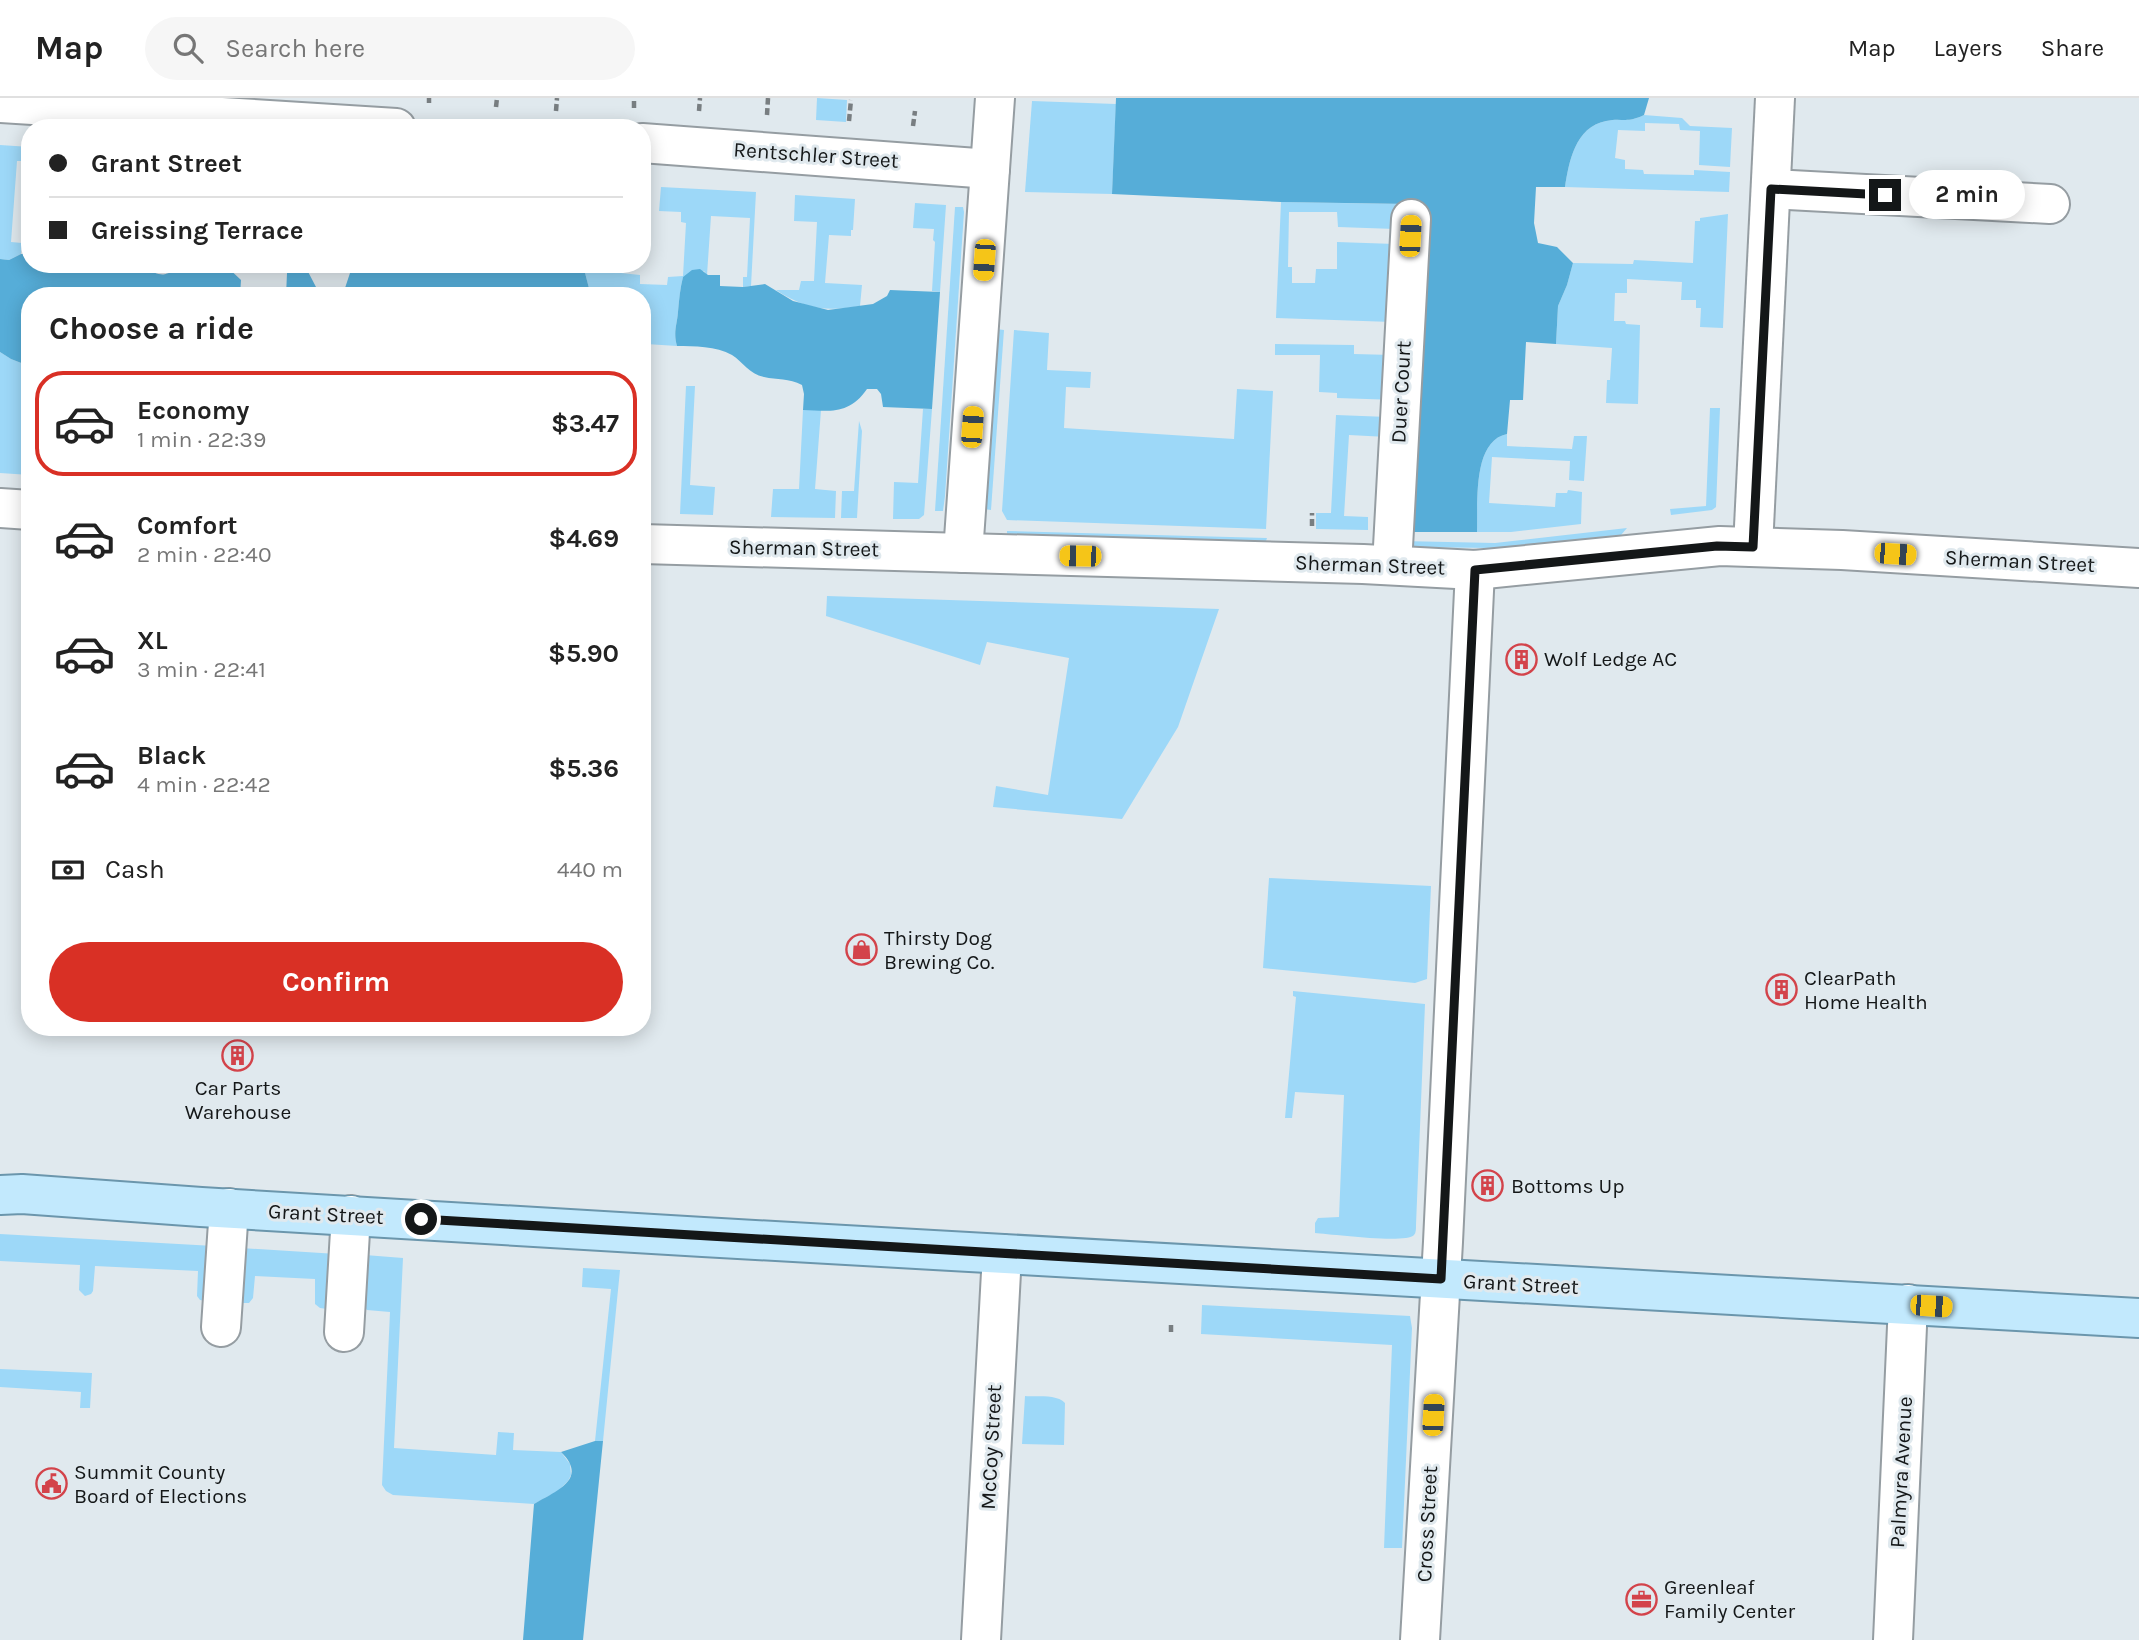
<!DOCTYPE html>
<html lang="en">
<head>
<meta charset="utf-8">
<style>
	body { margin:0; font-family:Karla,sans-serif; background:#f6f6f6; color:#222; height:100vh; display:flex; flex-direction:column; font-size:26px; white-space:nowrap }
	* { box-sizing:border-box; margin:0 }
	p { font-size:23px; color:#767676 }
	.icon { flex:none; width:38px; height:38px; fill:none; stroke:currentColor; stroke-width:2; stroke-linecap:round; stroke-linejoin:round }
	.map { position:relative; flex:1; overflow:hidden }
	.panel { position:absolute; left:21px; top:189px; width:630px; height:749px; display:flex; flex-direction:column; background:#fff; border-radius:28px; box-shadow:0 4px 18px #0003 }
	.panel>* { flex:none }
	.guide { position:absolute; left:21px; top:21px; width:630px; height:154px; border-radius:28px; box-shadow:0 4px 18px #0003; display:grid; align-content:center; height:154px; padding:0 28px; background:#fff }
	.end { position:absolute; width:32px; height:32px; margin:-16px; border:9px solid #141718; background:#fff; box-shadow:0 0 0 4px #fff }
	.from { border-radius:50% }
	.bubble { position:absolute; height:49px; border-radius:24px; background:#fff; box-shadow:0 4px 18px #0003; font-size:23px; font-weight:700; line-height:49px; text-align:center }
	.car { position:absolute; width:21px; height:42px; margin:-21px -10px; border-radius:9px; box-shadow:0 0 5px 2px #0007; background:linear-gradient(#f5c518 24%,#345 0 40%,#f5c518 0 76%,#345 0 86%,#f5c518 0) }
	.guide b { display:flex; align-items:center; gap:24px; height:66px; font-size:26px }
	.guide b+b { border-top:2px solid #e0e0e0 }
	.guide i { width:18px; height:18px; background:#222 }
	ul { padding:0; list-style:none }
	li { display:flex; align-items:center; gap:21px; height:105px; margin:0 14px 10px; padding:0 14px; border:4px solid transparent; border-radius:28px }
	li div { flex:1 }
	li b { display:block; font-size:26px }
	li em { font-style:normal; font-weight:700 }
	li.active { border-color:#d93025 }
	li>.icon { width:63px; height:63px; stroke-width:1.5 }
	h2 { padding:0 28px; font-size:32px; line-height:84px }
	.pay { display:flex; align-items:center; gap:18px; height:77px; padding:0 28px; font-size:26px }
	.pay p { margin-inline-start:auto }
	.cta { display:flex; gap:14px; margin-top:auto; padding:14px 28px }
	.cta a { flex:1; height:80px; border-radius:42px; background:#d93025; color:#fff; font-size:28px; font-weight:700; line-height:80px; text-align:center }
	header { display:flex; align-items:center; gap:42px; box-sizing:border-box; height:98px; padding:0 35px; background:#fff; border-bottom:2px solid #e0e0e0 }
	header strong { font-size:33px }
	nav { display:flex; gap:38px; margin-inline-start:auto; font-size:24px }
	.search { width:490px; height:63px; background:#f6f6f6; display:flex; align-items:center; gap:18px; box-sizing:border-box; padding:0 24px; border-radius:38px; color:#767676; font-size:26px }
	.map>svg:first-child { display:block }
	.green { fill:#9dd8f8 }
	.forest { fill:#56add8 }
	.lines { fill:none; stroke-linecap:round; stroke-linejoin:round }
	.minor-casing { stroke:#959da2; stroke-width:42 }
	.major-casing { stroke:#6b96ac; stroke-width:42 }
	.path { stroke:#787e81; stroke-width:4.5; stroke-dasharray:7 3.5; stroke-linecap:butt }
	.minor { stroke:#fff; stroke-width:38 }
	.major { stroke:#c2e9fd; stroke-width:38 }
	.route { stroke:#141718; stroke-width:9 }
	.labels { text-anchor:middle; stroke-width:6; stroke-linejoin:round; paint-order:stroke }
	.street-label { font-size:21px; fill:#141718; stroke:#e0e9ee }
	.poi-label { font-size:21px; fill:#141718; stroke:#e0e9ee; text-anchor:start }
</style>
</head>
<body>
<header>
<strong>Map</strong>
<div class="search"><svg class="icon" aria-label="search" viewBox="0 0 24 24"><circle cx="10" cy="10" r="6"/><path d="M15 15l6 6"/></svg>Search here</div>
<nav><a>Map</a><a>Layers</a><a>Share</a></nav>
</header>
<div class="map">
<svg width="2139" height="1542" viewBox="0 0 2139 1542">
	<rect width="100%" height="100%" fill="#e0e9ee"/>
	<g class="green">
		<path d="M817 0 847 2 846 24 816 22Z"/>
		<path d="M1032 3 1116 6 1112 96 1025 94Z"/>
		<path d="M1644 17 1682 20 1690 28 1732 30 1730 69 1699 67 1700 33 1680 32 1679 26 1645 25V33L1618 32 1615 60 1625 62V71L1643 72 1644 76 1694 77V72L1730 74 1729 94 1565 89C1569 64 1575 29 1606 23 1623 19 1625 26 1644 17Z"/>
		<path d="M0 47 30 49V63H17L11 144 22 145 21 156 9 162 0 161Z"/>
		<path d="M661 89 756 94 751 188 743 189V179H747L750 120 711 118 707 177 704 173 683 179C680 191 679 202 678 214 677 227 673 234 677 248L646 246 644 280H642V198H591L584 171 640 177V186L667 187 668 179 683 178 686 125 681 124V114L659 113Z"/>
		<path d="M795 97 855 101 853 132H851V138L829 137 825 185 862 187 860 208C826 214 805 211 776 192H799L801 183H814L817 124 794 123Z"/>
		<path d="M1281 104 1397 106 1395 131 1338 129 1337 114H1289L1288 169H1292V185H1315L1316 171H1337V144L1395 146 1392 224 1276 220Z"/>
		<path d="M915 105 946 107 940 194 932 193 935 144 933 142 934 131 913 130Z"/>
		<path d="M955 109H963L964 114 945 398 943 413H935Z"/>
		<path d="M1728 116 1723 230 1700 229 1701 210H1696V202H1681L1682 184 1627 181V195H1615L1614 223H1625L1626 226 1640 227 1638 306 1606 305 1607 282H1610L1612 250 1556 246 1558 208 1567 187 1573 165 1633 166 1634 162 1693 165 1695 123H1700V120Z"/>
		<path d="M996 231 1004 232 991 412 984 411Z"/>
		<path d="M1014 232 1049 235 1047 272 1091 274 1090 290 1066 289 1064 330 1234 341 1237 291 1273 293 1266 431 1007 422 1002 413Z"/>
		<path d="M1275 246 1354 247V256L1392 257 1396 302 1337 300V295L1319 294 1320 257H1275Z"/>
		<path d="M0 254 11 261 29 268 27 292 23 293 21 325 30 326V377L0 375Z"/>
		<path d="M686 288H695L690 387 715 389 713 417 680 416Z"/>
		<path d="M1710 310H1720L1716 409 1712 412 1671 417 1670 411 1706 408Z"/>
		<path d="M923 311H932L924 417 919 421H893L894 384 918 385Z"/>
		<path d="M803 312H821L815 391 836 393 835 420 771 419 773 391H799Z"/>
		<path d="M1336 317 1388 319 1387 339 1349 337 1344 418 1368 419V432L1316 431V415H1331Z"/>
		<path d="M859 323 862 333 857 420H841L842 393H854Z"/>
		<path d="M1507 336V348L1572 351 1574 338H1587L1584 383 1569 382 1570 363 1492 359 1489 405 1555 409 1556 395H1567L1568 392 1582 394 1581 426 1511 434H1477C1478 406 1472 343 1507 336Z"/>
		<path d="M1627 430 1621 437 1494 450 1406 449 1401 443 1495 445Z"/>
		<path d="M1007 433 1267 440 1265 446 1007 437Z"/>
		<path d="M827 498 1219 511 1178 629 1122 721 993 709 996 688 1048 697 1069 560 987 544 980 567 826 518Z"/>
		<path d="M1269 780 1431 788 1427 881 1415 885 1263 870Z"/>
		<path d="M1293 893 1425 906 1416 1127C1416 1131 1416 1135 1414 1137 1406 1146 1330 1136 1315 1135V1125L1318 1120 1339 1119 1344 997 1295 994 1292 1020H1285L1296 899 1293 898Z"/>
		<path d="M0 1136 214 1148 205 1203 200 1202 197 1198 198 1173 95 1168 93 1193 91 1196 85 1198 79 1192 80 1167 0 1163Z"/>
		<path d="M241 1150 337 1156 327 1211 320 1210 315 1206V1181L255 1178 253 1200 249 1205H241Z"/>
		<path d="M365 1157 403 1160 394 1350 496 1357 498 1334 514 1335 513 1352 561 1354 570 1366 571 1377 568 1383 558 1393 534 1406 393 1397 386 1393 382 1387 390 1214 367 1212 363 1208Z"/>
		<path d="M583 1170 620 1172 603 1343H595L611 1191 582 1189Z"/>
		<path d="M1202 1207 1410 1218 1412 1230 1402 1450H1384L1392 1247 1201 1236Z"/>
		<path d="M0 1271 92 1275 90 1310H80L81 1294 0 1289Z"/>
		<path d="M1025 1298C1037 1299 1057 1296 1065 1305L1064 1347 1022 1346Z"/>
	</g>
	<g class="forest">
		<path d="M1116 0H1649L1644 17C1625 26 1623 19 1606 23 1575 29 1569 64 1565 89H1536L1534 125 1538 145 1557 149 1573 165 1567 187 1558 208 1556 246 1526 244 1523 302H1510L1507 336C1472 343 1478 406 1477 434H1405L1408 106 1281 104 1112 96Z"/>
		<path d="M21 156H30V166L140 168C170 183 161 175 189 167 199 164 213 166 224 166L241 182 240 198H30L29 268 11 261 0 254V161L9 162Z"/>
		<path d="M292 166H304L316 189 339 192 345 190 353 166H443L450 173 468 172 473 170 474 166H560V170L584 171 591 198H286L287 175Z"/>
		<path d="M700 171 708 177H720V188L743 189 765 186 793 203 828 212 873 206 887 198 890 192 940 194 932 311 883 309 881 296 877 291H867C849 317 830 313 803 312L804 296 802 287C789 280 777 282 764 279 749 276 743 264 732 257 716 248 694 248 677 248 673 234 677 227 678 214 679 202 680 191 683 179L692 172Z"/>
		<path d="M595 1343H603L583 1542H523L534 1406C553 1394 590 1382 561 1354Z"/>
	</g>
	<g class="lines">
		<defs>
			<g id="minor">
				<path d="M0 5 396 30"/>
				<path d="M642 45 990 71"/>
				<path d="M1771 91 2050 106"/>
				<path d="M0 410 30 412"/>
				<path d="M642 446 1363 466 1475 472 1720 448 1842 452 2139 470"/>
				<path d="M1753 449 1775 0"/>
				<path d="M963 455 995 0"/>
				<path d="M1392 467 1411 121"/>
				<path d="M221 1229 229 1110"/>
				<path d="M344 1234 351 1117"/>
				<path d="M981 1542 1002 1156"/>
				<path d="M1420 1542 1443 1144 1475 472"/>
				<path d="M1893 1542 1908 1206"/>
			</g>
			<path id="major" d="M0 1097 22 1096 201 1109 703 1139 2139 1220"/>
		</defs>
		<use href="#minor" class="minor-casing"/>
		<use href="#major" class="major-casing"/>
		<g class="path">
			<path d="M429 5V0"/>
			<path d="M496 9 497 0"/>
			<path d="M634 10V0"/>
			<path d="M556 13 557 0"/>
			<path d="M699 13 700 0"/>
			<path d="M767 17 768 0"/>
			<path d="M849 23 851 2"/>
			<path d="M913 28 915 13"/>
			<path d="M1312 428V415"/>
			<path d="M1171 1234V1224"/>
		</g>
		<use href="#minor" class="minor"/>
		<use href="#major" class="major"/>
	</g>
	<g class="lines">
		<path class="route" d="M421 1121 1441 1181 1475 472 1717 448 1753 449 1771 91 1885 97"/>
	</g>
	<defs>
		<symbol id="building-ring" viewBox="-11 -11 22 22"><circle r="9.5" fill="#e0e9ee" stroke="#d3434a" stroke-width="1.5"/><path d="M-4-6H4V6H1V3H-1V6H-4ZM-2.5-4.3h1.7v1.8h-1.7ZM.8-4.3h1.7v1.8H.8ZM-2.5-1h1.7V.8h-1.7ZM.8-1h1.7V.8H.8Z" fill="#d3434a"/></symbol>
		<symbol id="shop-ring" viewBox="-11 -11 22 22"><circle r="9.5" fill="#e0e9ee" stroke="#d3434a" stroke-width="1.5"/><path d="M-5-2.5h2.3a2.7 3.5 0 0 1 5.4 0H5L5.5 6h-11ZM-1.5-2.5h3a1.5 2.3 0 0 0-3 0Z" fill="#d3434a"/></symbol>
		<symbol id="civic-ring" viewBox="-11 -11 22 22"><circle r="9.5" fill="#e0e9ee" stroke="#d3434a" stroke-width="1.5"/><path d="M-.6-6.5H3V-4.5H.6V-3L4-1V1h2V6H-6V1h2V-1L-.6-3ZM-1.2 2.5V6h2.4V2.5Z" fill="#d3434a"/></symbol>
		<symbol id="office-ring" viewBox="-11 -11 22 22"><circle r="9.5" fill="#e0e9ee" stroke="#d3434a" stroke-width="1.5"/><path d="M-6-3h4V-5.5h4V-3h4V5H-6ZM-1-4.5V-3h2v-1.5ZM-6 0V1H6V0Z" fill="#d3434a"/></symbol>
	</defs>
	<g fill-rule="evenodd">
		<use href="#building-ring" x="1504" y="544" width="35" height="35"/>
		<use href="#shop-ring" x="844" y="834" width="35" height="35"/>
		<use href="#building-ring" x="1764" y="874" width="35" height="35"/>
		<use href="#building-ring" x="220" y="940" width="35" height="35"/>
		<use href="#building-ring" x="1470" y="1070" width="35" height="35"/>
		<use href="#civic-ring" x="34" y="1368" width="35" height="35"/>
		<use href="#office-ring" x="1624" y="1484" width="35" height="35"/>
	</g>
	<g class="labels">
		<g class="street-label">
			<text transform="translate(816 57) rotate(4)" y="7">Rentschler Street</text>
			<text transform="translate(1401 294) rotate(-87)" y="7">Duer Court</text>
			<text transform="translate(804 450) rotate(1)" y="7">Sherman Street</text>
			<text transform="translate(2020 463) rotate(3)" y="7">Sherman Street</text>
			<text transform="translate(1370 467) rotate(2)" y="7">Sherman Street</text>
			<text transform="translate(326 1116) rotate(3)" y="7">Grant Street</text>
			<text transform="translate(1521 1186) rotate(3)" y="7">Grant Street</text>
			<text transform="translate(991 1349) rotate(-87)" y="7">McCoy Street</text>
			<text transform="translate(1901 1374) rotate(-87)" y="7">Palmyra Avenue</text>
			<text transform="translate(1427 1426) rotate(-87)" y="7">Cross Street</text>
		</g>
		<g class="poi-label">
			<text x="1544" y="568">Wolf Ledge AC</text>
			<text x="884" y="847">Thirsty Dog<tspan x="884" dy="24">Brewing Co.</tspan></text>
			<text x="1804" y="887">ClearPath<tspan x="1804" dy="24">Home Health</tspan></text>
			<text x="238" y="997" text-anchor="middle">Car Parts<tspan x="238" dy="24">Warehouse</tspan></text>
			<text x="1511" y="1095">Bottoms Up</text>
			<text x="74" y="1381">Summit County<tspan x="74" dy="24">Board of Elections</tspan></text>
			<text x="1664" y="1496">Greenleaf<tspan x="1664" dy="24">Family Center</tspan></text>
		</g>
	</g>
</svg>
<i class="end from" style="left:421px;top:1121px"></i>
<i class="end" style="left:1885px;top:97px"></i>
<div class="bubble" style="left:1909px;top:72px;width:116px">2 min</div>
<i class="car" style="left:1410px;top:138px;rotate:3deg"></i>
<i class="car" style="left:984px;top:162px;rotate:184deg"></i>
<i class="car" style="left:972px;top:329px;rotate:4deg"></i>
<i class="car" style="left:1895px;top:456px;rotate:94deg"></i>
<i class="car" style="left:1080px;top:458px;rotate:271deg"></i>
<i class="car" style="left:1931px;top:1208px;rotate:94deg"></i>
<i class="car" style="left:1433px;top:1317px;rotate:3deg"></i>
<div class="guide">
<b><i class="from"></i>Grant Street</b>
<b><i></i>Greissing Terrace</b>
</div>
<section class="panel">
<h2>Choose a ride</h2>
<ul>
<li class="active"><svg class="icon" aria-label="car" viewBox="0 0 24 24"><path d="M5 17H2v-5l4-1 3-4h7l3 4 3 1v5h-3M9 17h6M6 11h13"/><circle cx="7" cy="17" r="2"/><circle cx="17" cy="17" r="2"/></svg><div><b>Economy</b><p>1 min · 22:39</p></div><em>$3.47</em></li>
<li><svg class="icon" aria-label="car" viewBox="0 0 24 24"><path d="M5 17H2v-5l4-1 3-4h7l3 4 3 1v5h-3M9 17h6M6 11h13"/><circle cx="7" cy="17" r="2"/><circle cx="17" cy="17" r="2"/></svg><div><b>Comfort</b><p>2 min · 22:40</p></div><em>$4.69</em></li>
<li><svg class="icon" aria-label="car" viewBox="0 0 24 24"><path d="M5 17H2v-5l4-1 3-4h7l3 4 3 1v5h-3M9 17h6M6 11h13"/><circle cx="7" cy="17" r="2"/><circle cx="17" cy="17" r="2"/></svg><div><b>XL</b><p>3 min · 22:41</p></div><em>$5.90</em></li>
<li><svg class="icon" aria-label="car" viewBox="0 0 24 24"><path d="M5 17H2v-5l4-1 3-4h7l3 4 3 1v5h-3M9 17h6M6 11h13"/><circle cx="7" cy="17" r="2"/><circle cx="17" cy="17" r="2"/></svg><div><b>Black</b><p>4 min · 22:42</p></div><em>$5.36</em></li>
</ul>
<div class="pay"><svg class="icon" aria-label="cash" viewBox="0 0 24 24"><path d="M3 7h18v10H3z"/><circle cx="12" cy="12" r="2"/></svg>Cash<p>440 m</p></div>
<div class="cta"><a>Confirm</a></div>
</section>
</div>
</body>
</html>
